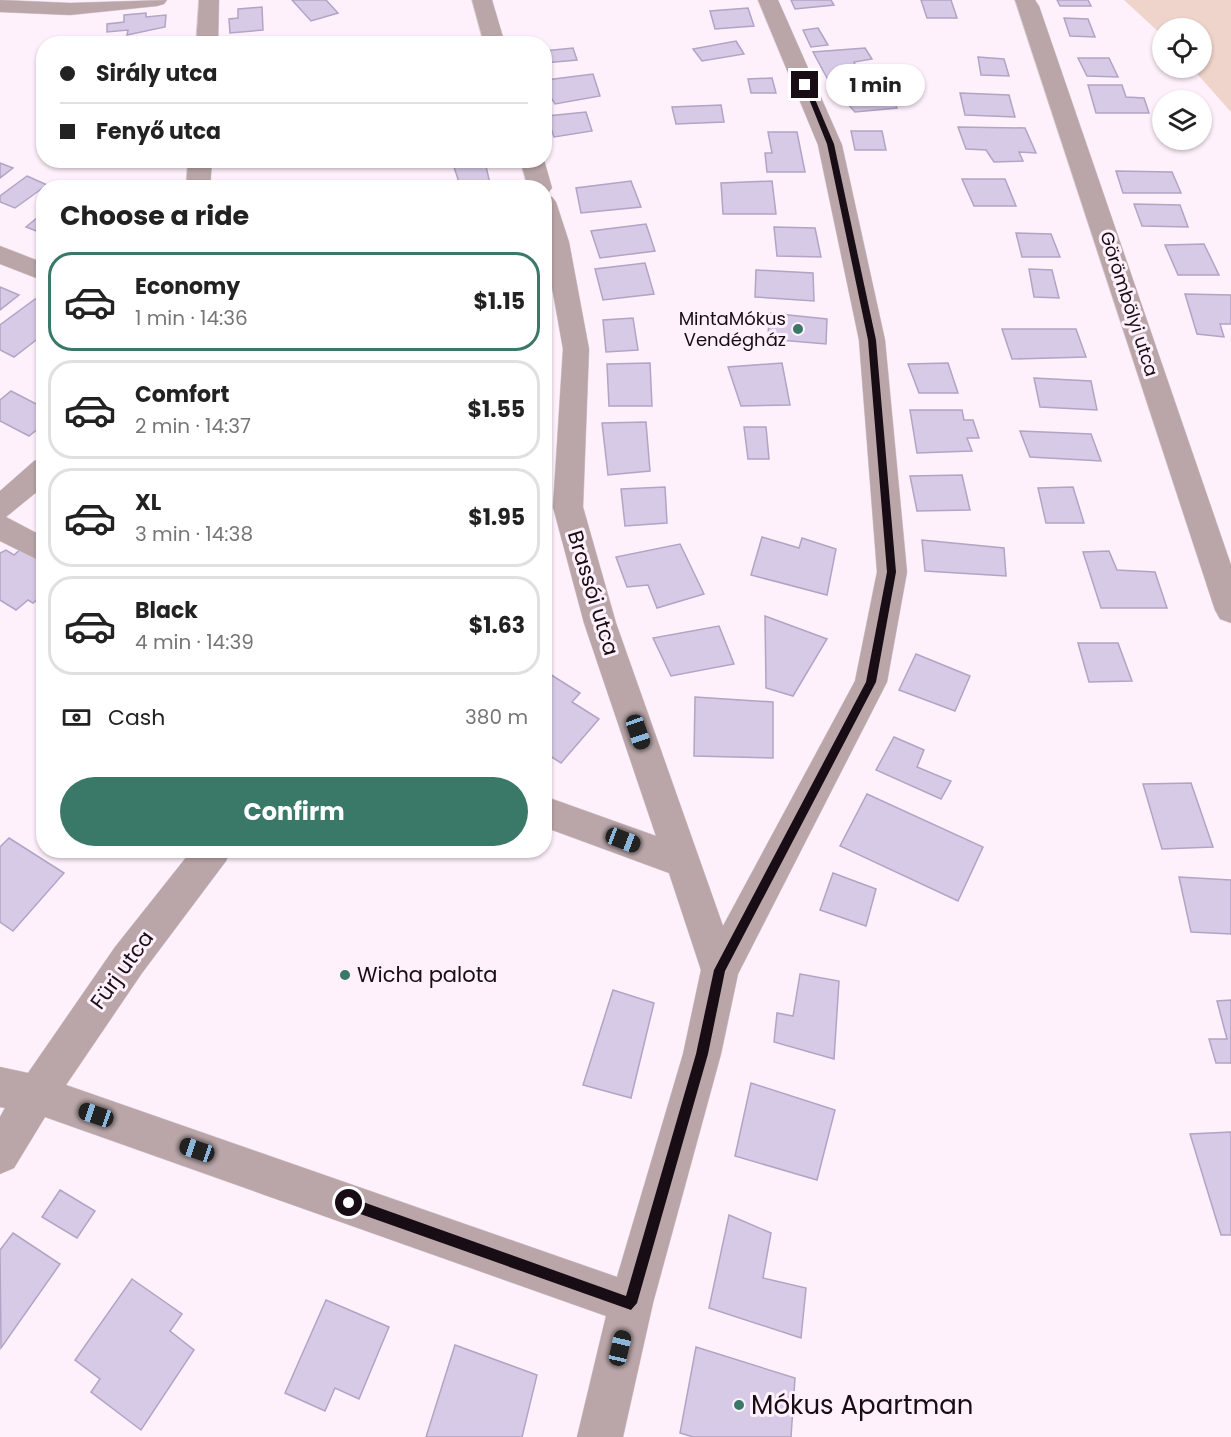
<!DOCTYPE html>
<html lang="en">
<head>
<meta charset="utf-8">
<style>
	body { margin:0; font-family:Poppins,sans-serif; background:#f2f2f2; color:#222; height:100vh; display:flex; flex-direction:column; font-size:22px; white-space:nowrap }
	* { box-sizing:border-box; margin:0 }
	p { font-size:20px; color:#767676 }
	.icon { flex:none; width:33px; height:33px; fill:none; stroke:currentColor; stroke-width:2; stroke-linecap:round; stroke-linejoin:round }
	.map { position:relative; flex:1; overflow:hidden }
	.details { position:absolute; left:36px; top:180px; width:516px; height:678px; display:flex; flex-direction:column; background:#fff; border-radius:24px; box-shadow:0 2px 4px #0004 }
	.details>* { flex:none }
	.hud { position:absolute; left:36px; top:36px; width:516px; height:132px; border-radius:24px; box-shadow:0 2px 4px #0004; display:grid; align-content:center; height:132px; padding:0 24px; background:#fff }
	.fabs { position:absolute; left:1152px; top:18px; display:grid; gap:12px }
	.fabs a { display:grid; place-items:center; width:60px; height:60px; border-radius:50%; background:#fff; box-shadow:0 2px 4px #0004; font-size:30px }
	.end { position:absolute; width:27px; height:27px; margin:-14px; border:8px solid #180d15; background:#fff; box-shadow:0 0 0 3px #fff }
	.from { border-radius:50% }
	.bubble { position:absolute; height:42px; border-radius:21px; background:#fff; box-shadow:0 2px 4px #0004; font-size:20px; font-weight:700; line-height:42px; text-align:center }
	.car { position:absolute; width:18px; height:36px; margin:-18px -9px; border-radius:8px; box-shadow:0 0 4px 2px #0007; background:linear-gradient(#222 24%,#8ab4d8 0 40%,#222 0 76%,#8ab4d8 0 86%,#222 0) }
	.hud b { display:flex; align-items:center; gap:21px; height:57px; font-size:22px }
	.hud b+b { border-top:2px solid #e0e0e0 }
	.hud i { width:15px; height:15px; background:#222 }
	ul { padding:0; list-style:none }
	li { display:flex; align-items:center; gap:18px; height:99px; margin:0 12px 9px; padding:0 12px; border:3px solid #e0e0e0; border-radius:24px }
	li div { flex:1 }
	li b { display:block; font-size:22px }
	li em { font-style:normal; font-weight:700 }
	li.current { border-color:#3a7967 }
	li>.icon { width:54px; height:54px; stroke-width:1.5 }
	h2 { padding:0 24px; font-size:27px; line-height:72px }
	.pay { display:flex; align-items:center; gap:15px; height:66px; padding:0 24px; font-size:22px }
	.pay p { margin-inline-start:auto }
	.action { display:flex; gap:12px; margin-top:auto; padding:12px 24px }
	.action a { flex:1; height:69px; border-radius:36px; background:#3a7967; color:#fff; font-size:24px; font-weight:700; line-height:69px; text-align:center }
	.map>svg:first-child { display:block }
	.green { fill:#eed4ca }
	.building { fill:#d6cae7; stroke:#b1a4c5; stroke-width:1.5 }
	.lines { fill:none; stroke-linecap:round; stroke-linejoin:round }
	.minor-casing { stroke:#dacdd6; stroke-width:1 }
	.minor { fill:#baa6a9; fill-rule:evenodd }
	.route { fill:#180d15 }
	.poi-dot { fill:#3a7967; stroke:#fff1fb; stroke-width:2 }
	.labels { text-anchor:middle; stroke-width:6; stroke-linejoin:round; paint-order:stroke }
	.far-street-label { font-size:18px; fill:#180d15; stroke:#fff1fb }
	.far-poi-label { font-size:18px; fill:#180d15; stroke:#fff1fb; text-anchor:end }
	.street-label { font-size:21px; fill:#180d15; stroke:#fff1fb }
	.poi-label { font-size:21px; fill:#180d15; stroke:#fff1fb; text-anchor:start }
	.near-poi-label { font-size:26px; fill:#180d15; stroke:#fff1fb; text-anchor:start }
</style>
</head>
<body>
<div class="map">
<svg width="1231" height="1437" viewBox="0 0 1231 1437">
	<rect width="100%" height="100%" fill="#fff1fb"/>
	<path class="green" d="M1124 0H1231V112L1192 68H1202V28H1162V35Z"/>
	<g class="building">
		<path d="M292 0H326L338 13 311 21Z"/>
		<path d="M791 0H831L834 5 795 9Z"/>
		<path d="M921 0H951L957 18H927Z"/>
		<path d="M1057 0H1088L1091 6H1060Z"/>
		<path d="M262 7 263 30 230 33 229 19 238 18V9Z"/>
		<path d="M748 8 754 26 715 29 710 11Z"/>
		<path d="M146 13V17L166 15 165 27 127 35 128 30 107 32V24L124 22V15Z"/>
		<path d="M1064 18 1088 19 1095 37 1070 36Z"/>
		<path d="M818 28 828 45 811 47 803 30Z"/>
		<path d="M736 41 744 54 702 61 693 49Z"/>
		<path d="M573 48 577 60 544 63V51Z"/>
		<path d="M865 48 872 59 854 62 860 75 827 78 813 52Z"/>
		<path d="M978 57 1004 59 1009 76 981 75Z"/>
		<path d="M1078 58H1109L1118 77 1087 76Z"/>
		<path d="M593 74 600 96 555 104 552 99 544 100 546 80Z"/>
		<path d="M772 78 776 93H751L748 79Z"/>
		<path d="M1088 85H1122L1126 97 1144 98 1149 113H1096Z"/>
		<path d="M866 90 870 97 891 95 897 108 855 112 838 93Z"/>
		<path d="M960 93 1009 95 1015 117 965 115Z"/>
		<path d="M721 105 724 122 676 124 672 107Z"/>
		<path d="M586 112 592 131 554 137 547 116Z"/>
		<path d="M958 127 1025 128 1036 153 1019 152 1023 161 994 162 986 150 966 149Z"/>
		<path d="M851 131H882L886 150H855Z"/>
		<path d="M768 132H797L805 172H767L765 153H772Z"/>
		<path d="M251 160H291V162L251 167Z"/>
		<path d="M485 162 491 188H461L454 167Z"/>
		<path d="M0 163 13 168 0 178Z"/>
		<path d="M1116 171 1172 172 1181 193H1123Z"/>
		<path d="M27 176 47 185 15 208 0 202V196Z"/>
		<path d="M962 179H1005L1016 206H974Z"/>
		<path d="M631 181 641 207 581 213 576 188Z"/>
		<path d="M772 181 776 214H723L721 183Z"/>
		<path d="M149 182V188H112V186Z"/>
		<path d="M1134 204 1180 205 1188 227 1142 226Z"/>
		<path d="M44 212V234L26 227Z"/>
		<path d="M646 224 655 251 600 258 591 231Z"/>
		<path d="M774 227 815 228 821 257 777 256Z"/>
		<path d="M1016 233 1051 234 1060 257H1022Z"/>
		<path d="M1204 244 1219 275H1178L1165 245Z"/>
		<path d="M645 263 654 294 603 300 595 269Z"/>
		<path d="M1029 269 1052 270 1059 298 1034 297Z"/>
		<path d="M756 270 813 273 814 301 755 297Z"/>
		<path d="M0 287 19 295 0 310Z"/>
		<path d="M1185 294 1231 295V324H1220L1224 337 1197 334Z"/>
		<path d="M35 299 44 303V334L14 357 0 350V325Z"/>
		<path d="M769 313 827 319 826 344 768 339Z"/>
		<path d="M633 318 638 350 606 352 603 320Z"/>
		<path d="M1002 329H1076L1086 357 1012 359Z"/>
		<path d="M650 363 652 406H609L607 364Z"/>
		<path d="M782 363 790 405 741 406 728 367Z"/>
		<path d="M948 363 958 393H919L908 364Z"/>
		<path d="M1034 378 1091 381 1097 410 1040 407Z"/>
		<path d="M11 391 44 408V424L29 436 0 421V400Z"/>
		<path d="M910 410H962L964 420H973L979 438H967L972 451 917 453Z"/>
		<path d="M646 422 650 471 608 475 602 423Z"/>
		<path d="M744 427H766L769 459H748Z"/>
		<path d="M1020 431 1091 434 1101 461 1030 457Z"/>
		<path d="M962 475 970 510 917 511 910 476Z"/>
		<path d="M665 487 667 523 625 526 621 489Z"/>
		<path d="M1073 487 1084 523H1046L1038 488Z"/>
		<path d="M762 537 799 548 802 538 836 549 827 595 751 575Z"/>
		<path d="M922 540 1004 548 1006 576 925 571Z"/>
		<path d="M680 544 704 594 657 608 648 585 627 587 616 557Z"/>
		<path d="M23 547 44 559V586L38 591 43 594 33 603 28 600 16 610 0 600V553L6 550 14 555Z"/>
		<path d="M1109 551 1117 570 1155 572 1167 608H1101L1083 552Z"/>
		<path d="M765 616 827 639 793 696 766 688Z"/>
		<path d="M719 626 734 664 671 676 653 638Z"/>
		<path d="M1078 643H1118L1132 681 1089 682Z"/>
		<path d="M916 654 970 676 955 711 899 690Z"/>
		<path d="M545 671 580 693 572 702 599 719 561 763 547 754 544 756Z"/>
		<path d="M695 697 773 702V758L694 756Z"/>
		<path d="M894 737 924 750 917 767 951 781 941 799 876 770Z"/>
		<path d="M1191 783 1213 847 1162 849 1143 784Z"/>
		<path d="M867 794 983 847 958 901 840 846Z"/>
		<path d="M9 838 64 873 13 931 0 922V847Z"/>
		<path d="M833 873 876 889 866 926 820 910Z"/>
		<path d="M1179 877 1231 880V934L1191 932Z"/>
		<path d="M800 974 839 981 834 1059 774 1042 777 1013 793 1016Z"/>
		<path d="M613 990 654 1003 631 1098 583 1085Z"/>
		<path d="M1231 1000V1063H1216L1209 1039H1227L1217 1001Z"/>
		<path d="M751 1083 835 1110 817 1180 735 1156Z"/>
		<path d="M1231 1132V1235H1221L1190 1134Z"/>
		<path d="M60 1190 95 1211 77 1238 42 1217Z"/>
		<path d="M729 1215 771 1233 763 1278 806 1288 801 1338 709 1308Z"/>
		<path d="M13 1233 60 1264 1 1348 0 1250Z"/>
		<path d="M132 1279 182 1314 170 1331 194 1350 141 1430 91 1392 100 1379 75 1360Z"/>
		<path d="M326 1300 389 1327 359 1399 335 1388 325 1411 285 1393Z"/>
		<path d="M455 1345 537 1375 522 1437H426Z"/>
		<path d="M696 1347 795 1378 791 1437H693L680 1433Z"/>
	</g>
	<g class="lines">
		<defs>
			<g id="minor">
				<path d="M0 0 70 3 167 0 164 4 157 6 70 15 0 12Z"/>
				<path d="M199 0H219L218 44H196Z"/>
				<path d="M472 0H492L505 44H484Z"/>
				<path d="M758 0H778L842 145 885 340 907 572 887 682 738 974 721 1054 653 1303 623 1437H577L606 1316 45 1117 14 1168 0 1174V1117L5 1108 0 1107V1067L28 1073 115 947 192 850H231L226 861 142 973 66 1085 617 1277 683 1054 701 970 669 873 544 827V796L656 836 584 623 553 507 563 349 544 242V195L552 197 556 202 569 242 589 349 583 507 616 623 723 926 855 681 877 572 859 340 818 145Z"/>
				<path d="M1015 0H1035L1039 6 1231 565V623L1220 619 1215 610Z"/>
				<path d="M188 160H212L210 188H186Z"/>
				<path d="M520 160H544L552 188 548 193 544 194V188H528Z"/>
				<path d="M0 246 44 263V281L0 264Z"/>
				<path d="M44 458V486L6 517 44 537V563L0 541V491L34 461Z"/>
			</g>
		</defs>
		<use href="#minor" class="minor-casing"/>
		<use href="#minor" class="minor"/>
	</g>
	<path class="route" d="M803 84 809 85 834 144 876 340 896 572 876 682 725 971 708 1054 637 1303 631 1310 349 1210 343 1203 349 1197 626 1296 696 1054 714 970 866 682 887 572 868 340 827 144Z"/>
	<g class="poi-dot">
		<circle cx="798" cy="329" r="6"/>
		<circle cx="345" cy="975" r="6"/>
		<circle cx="739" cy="1405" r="6"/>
	</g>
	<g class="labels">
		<g class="far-street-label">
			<text transform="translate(1129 304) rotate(72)" y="6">Görömbölyi utca</text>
		</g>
		<g class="far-poi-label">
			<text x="786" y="325">MintaMókus<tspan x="786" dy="21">Vendégház</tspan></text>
		</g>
		<g class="street-label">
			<text transform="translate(593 593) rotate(73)" y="7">Brassói utca</text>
			<text transform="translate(122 970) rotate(-54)" y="7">Fürj utca</text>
		</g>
		<g class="poi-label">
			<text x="357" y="982">Wicha palota</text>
		</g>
		<g class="near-poi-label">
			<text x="751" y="1414">Mókus Apartman</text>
		</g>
	</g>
</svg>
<div class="fabs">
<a><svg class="icon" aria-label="locate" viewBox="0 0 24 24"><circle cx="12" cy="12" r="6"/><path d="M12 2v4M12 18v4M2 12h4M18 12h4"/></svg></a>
<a><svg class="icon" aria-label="layers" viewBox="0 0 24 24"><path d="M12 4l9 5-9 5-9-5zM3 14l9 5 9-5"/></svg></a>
</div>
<i class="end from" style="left:349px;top:1203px"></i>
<i class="end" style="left:805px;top:85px"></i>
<div class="bubble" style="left:826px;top:64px;width:99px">1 min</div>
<i class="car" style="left:638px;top:732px;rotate:161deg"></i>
<i class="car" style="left:623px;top:840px;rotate:111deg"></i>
<i class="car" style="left:96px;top:1115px;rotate:289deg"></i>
<i class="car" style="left:197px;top:1150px;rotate:289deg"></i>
<i class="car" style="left:620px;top:1348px;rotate:13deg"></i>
<div class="hud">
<b><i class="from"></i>Sirály utca</b>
<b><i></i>Fenyő utca</b>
</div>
<section class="details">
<h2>Choose a ride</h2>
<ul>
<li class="current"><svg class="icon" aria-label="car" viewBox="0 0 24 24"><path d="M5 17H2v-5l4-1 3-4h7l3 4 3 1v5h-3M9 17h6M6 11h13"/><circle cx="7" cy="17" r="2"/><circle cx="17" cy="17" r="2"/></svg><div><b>Economy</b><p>1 min · 14:36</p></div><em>$1.15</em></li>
<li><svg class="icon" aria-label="car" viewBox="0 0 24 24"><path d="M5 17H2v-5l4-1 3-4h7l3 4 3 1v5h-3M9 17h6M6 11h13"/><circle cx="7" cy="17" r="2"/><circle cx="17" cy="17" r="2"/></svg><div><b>Comfort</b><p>2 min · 14:37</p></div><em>$1.55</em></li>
<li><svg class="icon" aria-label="car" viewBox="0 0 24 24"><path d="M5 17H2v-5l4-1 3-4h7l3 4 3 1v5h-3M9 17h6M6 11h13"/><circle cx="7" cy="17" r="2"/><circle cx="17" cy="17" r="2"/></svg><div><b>XL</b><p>3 min · 14:38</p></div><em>$1.95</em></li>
<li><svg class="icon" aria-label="car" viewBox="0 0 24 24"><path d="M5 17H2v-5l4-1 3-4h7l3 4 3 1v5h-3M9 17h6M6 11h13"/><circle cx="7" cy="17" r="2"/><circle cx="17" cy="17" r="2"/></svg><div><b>Black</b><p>4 min · 14:39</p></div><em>$1.63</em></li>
</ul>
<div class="pay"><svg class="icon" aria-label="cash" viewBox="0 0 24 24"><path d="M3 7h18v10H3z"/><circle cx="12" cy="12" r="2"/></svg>Cash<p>380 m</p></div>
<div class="action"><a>Confirm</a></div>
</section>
</div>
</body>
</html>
